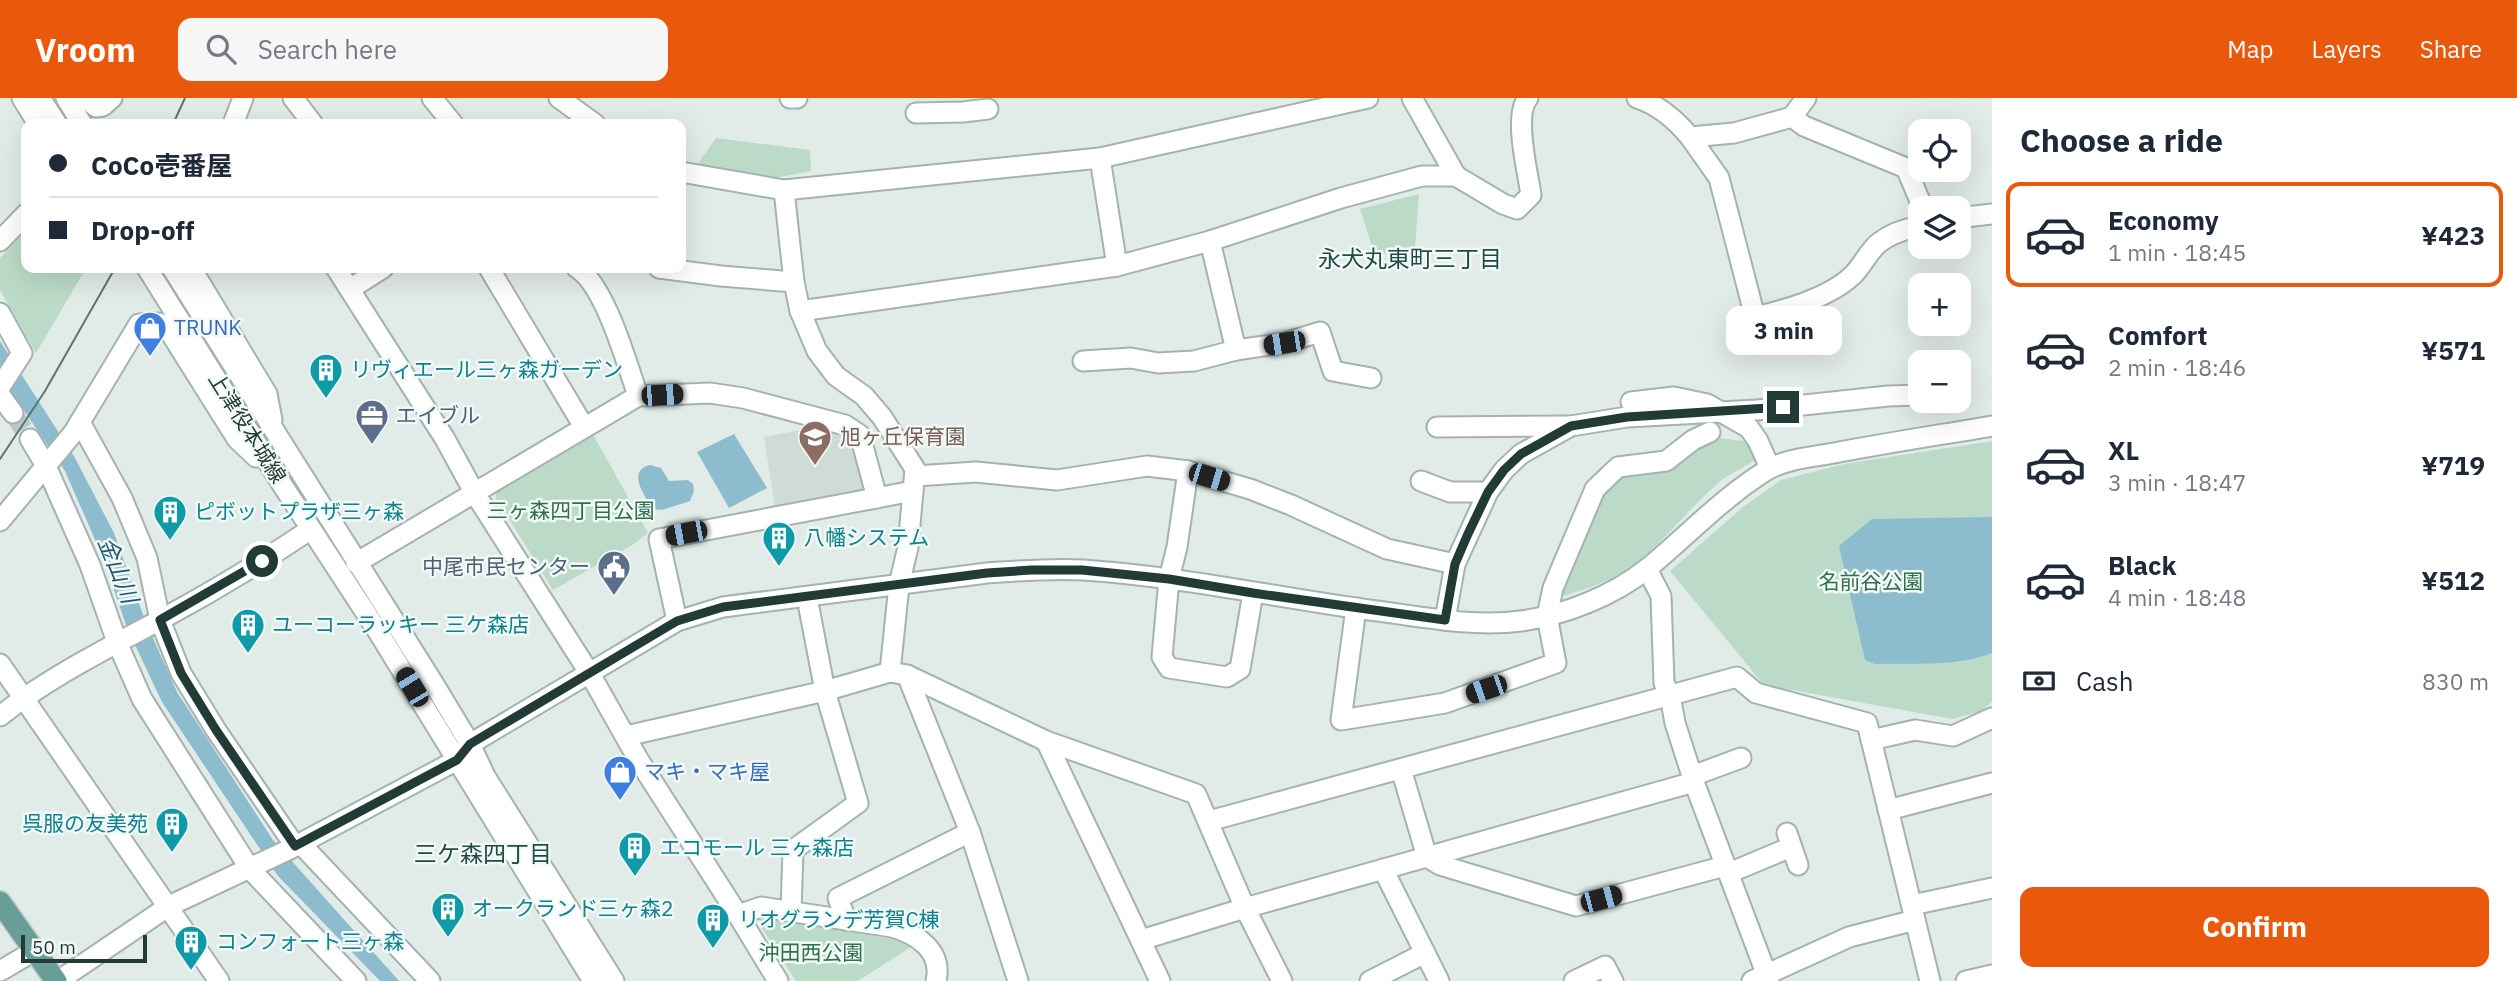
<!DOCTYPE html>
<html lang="en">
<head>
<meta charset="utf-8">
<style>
	body { margin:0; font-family:"IBM Plex Sans","Noto Sans JP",sans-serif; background:#f6f6f7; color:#1f2937; height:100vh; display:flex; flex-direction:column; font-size:26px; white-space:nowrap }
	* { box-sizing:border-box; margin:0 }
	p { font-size:23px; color:#747a83 }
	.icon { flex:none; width:38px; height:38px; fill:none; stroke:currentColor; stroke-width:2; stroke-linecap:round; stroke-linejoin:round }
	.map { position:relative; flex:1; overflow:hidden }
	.details { display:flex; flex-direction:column; background:#fff; width:525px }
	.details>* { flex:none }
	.banner { position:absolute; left:21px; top:21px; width:665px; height:154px; border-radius:14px; box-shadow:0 7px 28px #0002; display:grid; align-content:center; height:154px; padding:0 28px; background:#fff }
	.tools { position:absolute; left:1908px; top:21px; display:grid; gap:14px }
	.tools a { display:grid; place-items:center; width:63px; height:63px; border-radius:14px; background:#fff; box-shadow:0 7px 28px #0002; font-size:35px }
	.scale { position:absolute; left:21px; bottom:18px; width:126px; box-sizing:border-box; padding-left:7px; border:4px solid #223b37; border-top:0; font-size:19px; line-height:24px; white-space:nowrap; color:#223b37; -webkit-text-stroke:5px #f1f8f5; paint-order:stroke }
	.end { position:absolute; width:32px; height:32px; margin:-16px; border:9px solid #223b37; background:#fff; box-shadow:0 0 0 4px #fff }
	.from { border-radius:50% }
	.bubble { position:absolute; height:49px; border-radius:14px; background:#fff; box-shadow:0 7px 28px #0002; font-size:23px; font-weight:800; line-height:49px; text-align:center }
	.car { position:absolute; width:21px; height:42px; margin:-21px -10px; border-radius:9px; box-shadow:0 0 5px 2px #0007; background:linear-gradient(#222 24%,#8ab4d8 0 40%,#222 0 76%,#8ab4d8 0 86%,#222 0) }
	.banner b { display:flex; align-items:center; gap:24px; height:66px; font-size:26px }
	.banner b+b { border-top:2px solid #e0e1e3 }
	.banner i { width:18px; height:18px; background:#1f2937 }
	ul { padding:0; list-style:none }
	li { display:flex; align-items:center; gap:21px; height:105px; margin:0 14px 10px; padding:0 14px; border:4px solid transparent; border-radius:14px }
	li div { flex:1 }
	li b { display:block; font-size:26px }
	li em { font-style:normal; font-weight:800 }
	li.current { border-color:#ea580c }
	li>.icon { width:63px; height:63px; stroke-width:1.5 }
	h2 { padding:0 28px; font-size:32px; line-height:84px }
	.pay { display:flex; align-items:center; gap:18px; height:77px; padding:0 28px; font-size:26px }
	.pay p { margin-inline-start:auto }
	.action { display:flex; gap:14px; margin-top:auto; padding:14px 28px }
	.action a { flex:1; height:80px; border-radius:14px; background:#ea580c; color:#fff; font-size:28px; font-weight:800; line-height:80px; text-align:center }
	header { display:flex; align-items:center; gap:42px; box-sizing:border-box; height:98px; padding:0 35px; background:#ea580c; color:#fff }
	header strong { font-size:33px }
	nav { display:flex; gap:38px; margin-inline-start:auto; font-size:24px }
	.search { width:490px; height:63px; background:#f6f6f7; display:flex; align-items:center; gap:18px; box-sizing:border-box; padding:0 24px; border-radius:14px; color:#747a83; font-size:26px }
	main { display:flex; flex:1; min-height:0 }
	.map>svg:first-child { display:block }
	.built { fill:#cfdbd7 }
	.green { fill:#bbdbc8 }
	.water { fill:#8cbcce }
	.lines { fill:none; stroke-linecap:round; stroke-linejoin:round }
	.minor-tunnel { stroke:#bbc8c5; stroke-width:19; stroke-dasharray:19 10; stroke-linecap:butt }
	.minor-casing { stroke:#a4b3af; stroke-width:23 }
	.major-casing { stroke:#c1c8c7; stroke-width:24 }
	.minor { stroke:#fff; stroke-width:19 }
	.major { stroke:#689e97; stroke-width:21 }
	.tram { stroke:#5d7673; stroke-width:2 }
	.route { stroke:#223b37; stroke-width:9 }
	.labels { text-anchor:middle; stroke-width:5; stroke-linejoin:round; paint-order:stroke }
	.shop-label { font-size:21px; fill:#366cbe; stroke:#f1f8f5; text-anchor:start }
	.culture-label { font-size:21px; fill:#0d838f; stroke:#f1f8f5; text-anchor:start }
	.service-label { font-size:21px; fill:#4e5e75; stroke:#f1f8f5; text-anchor:start }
	.street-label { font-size:21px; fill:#223b37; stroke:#f1f8f5 }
	.education-label { font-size:21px; fill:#785e54; stroke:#f1f8f5; text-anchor:start }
	.park-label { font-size:21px; fill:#2e7050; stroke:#f1f8f5 }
	.neighbourhood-label { font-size:23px; fill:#1f4c46; stroke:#f1f8f5 }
	.water-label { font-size:23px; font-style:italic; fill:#1f5c74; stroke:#f1f8f5 }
</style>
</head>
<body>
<header>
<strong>Vroom</strong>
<div class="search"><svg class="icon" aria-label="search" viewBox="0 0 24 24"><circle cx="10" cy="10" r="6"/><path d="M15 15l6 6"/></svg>Search here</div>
<nav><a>Map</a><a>Layers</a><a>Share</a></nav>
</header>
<main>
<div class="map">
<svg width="1992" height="883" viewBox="0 0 1992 883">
	<rect width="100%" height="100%" fill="#e1ebe8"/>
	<path class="built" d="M828 327 855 343 867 395 775 410 764 339Z"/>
	<g class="green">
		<path d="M716 40 810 52 811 73 775 80 697 67Z"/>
		<path d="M1419 96 1415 149 1375 158 1360 111Z"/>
		<path d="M26 133V170H86L36 255 0 192V160Z"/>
		<path d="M591 333 648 435 634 446 553 492 496 400V392Z"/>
		<path d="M1720 340 1751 344 1758 359C1746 370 1730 374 1717 386 1684 415 1651 461 1612 480 1597 488 1580 492 1565 498L1559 493C1571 465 1595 392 1620 378 1636 370 1653 374 1668 369 1687 361 1700 344 1720 340Z"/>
		<path d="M1992 343V603L1982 613 1952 621 1764 587 1670 473 1743 409 1781 382 1844 366Z"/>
		<path d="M762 820 899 842 914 847 858 883H796L759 826Z"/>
	</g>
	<g class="water">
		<path d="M0 243 75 360 114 435 145 522 177 594 273 742 399 883H380L278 778 162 604 127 530 104 462 65 373 0 277Z"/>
		<path d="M734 336 767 390 729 410 697 354Z"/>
		<path d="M650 367 661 370 669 383 688 382 693 386 694 393 690 403 662 412 652 411C645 397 626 373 650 367Z"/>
		<path d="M1992 419V555C1957 569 1913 565 1875 566L1865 562 1839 448 1872 421Z"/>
	</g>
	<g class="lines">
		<path class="minor-tunnel" d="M13 315 30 341"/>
		<defs>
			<g id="minor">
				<path d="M22 0 38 26"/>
				<path d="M40 0 57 26"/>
				<path d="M66 0 82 26"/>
				<path d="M85 0 96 9 103 8 112 0"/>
				<path d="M293 0 313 26"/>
				<path d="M432 0 453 26"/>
				<path d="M559 0 595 26"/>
				<path d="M790 0H797"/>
				<path d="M1412 0 1456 78"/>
				<path d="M1637 0C1659 7 1675 21 1690 39L1734 35 1792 19 1804 28 1906 70 1923 110"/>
				<path d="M916 15 963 14 988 11"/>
				<path d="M1792 19 1806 0"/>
				<path d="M233 26 243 0"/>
				<path d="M1690 39 1719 80 1755 219C1786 212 1829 200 1853 177 1863 167 1869 152 1880 144 1893 134 1906 132 1920 127"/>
				<path d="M1100 60 1117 168"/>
				<path d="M681 74 784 92 1100 60 1368 0"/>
				<path d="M784 92 794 184 800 213 817 253 836 278 864 298 882 319 915 371 908 449 899 487 890 574"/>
				<path d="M1958 120 1992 116"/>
				<path d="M0 143 26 116"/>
				<path d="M1210 143 1236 252 1284 245 1320 234 1333 273 1371 280"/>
				<path d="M147 170 283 388 377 532 593 883"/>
				<path d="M172 170 432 583 470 646 485 678 614 883"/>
				<path d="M191 170 267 296 272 322"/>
				<path d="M336 170 445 341 474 394 590 576 638 661 738 817 778 883"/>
				<path d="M489 170 584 329"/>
				<path d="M577 170C605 187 627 266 638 298"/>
				<path d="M659 170 721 178 794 184"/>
				<path d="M350 191 383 170"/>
				<path d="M800 213 1117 168 1210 143 1341 100 1422 78H1456L1503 106 1517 111 1531 97C1528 75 1513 17 1528 0"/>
				<path d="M0 215 22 255 0 289"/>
				<path d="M1083 263 1131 260 1158 265 1194 263 1236 252"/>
				<path d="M0 297 13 315"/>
				<path d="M1631 304 1674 299 1707 306 1749 330 1758 343 1770 370"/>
				<path d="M80 324 122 400 147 460 160 522 181 575 216 632 295 748"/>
				<path d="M1437 329 1570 328"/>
				<path d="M30 341 46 368 90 467 117 544 142 601 250 771 356 883"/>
				<path d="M1188 373 1177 449 1169 481 1162 559 1169 570 1227 579 1240 571 1253 495"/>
				<path d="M915 378 976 374 1057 382 1147 368 1188 373 1250 391 1291 407 1387 451 1455 466"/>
				<path d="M1421 383 1450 394H1488"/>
				<path d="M0 423 74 334 139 226 159 225 166 228 237 341 256 359"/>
				<path d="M356 465 638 298 710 295 743 300 845 327 860 337 877 400"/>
				<path d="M1647 471 1661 498 1664 585 1670 597 1675 625 1694 684 1769 883"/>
				<path d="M1356 510 1341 622 1445 605 1556 565 1547 518 1553 490 1595 391 1618 369 1666 363 1693 342 1710 334"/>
				<path d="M1445 522 1455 466 1488 394 1504 372 1521 356 1571 328 1627 319 1757 312 1888 298 1920 297"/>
				<path d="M677 523 659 441 913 393"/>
				<path d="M0 566 219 883"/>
				<path d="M907 577 970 734 1018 883"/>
				<path d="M0 618C49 579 106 551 160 522 212 494 262 464 311 431"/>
				<path d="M626 638 825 593 890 574 907 577 1046 643 1196 696 1245 810 1282 883"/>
				<path d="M1871 642 1915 632 1953 638 1992 620"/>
				<path d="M1046 643 1160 883"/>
				<path d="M1401 671 1427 759 1440 767 1576 808 1725 768"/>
				<path d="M1692 678 1741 660"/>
				<path d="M1888 712 1992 685"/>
				<path d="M1209 723 1737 579 1756 595 1867 625 1930 883"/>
				<path d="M1787 735 1798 767"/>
				<path d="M300 745 430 883"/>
				<path d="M1383 771 1439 883"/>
				<path d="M1729 775 1791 749"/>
				<path d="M1912 807 1992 790"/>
				<path d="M791 813 793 752 858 705 825 593 809 510"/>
				<path d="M738 817 761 809 892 829C917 836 943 853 936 883"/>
				<path d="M846 822 838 800 970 734"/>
				<path d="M1141 842 1245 810 1694 684"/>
				<path d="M0 873 34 853"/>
				<path d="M58 883 169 808 288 752 457 662 470 646 677 523 723 509 987 475C1018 473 1051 470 1083 472 1176 478 1269 498 1362 511 1414 517 1469 530 1521 523 1565 517 1613 498 1648 470 1688 437 1722 400 1767 372 1785 361 1814 359 1834 355 1887 345 1939 337 1992 328"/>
				<path d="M1370 883 1425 855"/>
				<path d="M1574 883 1605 868 1613 883"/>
				<path d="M1752 883 1849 839 1915 822"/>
				<path d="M1966 883 1992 877"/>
			</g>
			<path id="major" d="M0 804 56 883"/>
		</defs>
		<use href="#minor" class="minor-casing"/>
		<use href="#major" class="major-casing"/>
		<use href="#minor" class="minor"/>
		<use href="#major" class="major"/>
		<g class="tram">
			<path d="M173 26 185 0"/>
			<path d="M0 361 45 293 115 170"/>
		</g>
	</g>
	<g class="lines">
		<path class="route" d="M262 463 160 522 181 575 216 632 295 748 457 662 470 646 677 523 723 509 987 475 1031 472H1082L1169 481 1253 495 1445 522 1455 466 1467 438 1488 394 1504 372 1521 356 1571 328 1627 319 1783 309"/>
	</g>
	<defs>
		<symbol id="shop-pin" viewBox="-11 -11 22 30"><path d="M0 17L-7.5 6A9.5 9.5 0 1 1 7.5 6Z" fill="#3f7fe0" stroke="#f1f8f5"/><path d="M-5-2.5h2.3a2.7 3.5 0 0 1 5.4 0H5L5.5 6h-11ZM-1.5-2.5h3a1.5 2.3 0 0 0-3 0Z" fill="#fff"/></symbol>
		<symbol id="building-pin" viewBox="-11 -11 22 30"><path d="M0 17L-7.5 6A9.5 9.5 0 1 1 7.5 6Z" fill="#0f9aa8" stroke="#f1f8f5"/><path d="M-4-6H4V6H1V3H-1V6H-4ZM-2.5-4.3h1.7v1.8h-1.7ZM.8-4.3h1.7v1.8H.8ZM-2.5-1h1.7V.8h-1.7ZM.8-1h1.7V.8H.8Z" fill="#fff"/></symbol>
		<symbol id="office-pin" viewBox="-11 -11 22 30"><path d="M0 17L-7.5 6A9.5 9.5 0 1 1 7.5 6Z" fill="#5c6f8a" stroke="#f1f8f5"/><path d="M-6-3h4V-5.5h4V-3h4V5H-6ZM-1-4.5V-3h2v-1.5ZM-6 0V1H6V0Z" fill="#fff"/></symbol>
		<symbol id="school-pin" viewBox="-11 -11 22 30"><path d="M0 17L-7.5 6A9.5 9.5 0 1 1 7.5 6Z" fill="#8d6e63" stroke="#f1f8f5"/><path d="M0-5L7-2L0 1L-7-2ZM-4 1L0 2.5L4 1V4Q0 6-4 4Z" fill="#fff"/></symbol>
		<symbol id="civic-pin" viewBox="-11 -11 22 30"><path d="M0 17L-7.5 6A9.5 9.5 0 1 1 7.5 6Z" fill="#5c6f8a" stroke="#f1f8f5"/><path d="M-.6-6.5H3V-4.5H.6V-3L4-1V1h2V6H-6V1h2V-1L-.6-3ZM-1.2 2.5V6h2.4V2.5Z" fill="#fff"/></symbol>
	</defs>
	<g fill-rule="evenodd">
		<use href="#shop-pin" x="131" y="211" width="38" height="52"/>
		<use href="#building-pin" x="307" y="253" width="38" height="52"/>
		<use href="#office-pin" x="353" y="299" width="38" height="52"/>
		<use href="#school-pin" x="796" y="320" width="38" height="52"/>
		<use href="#building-pin" x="151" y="395" width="38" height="52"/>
		<use href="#building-pin" x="760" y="421" width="38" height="52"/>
		<use href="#civic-pin" x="595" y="450" width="38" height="52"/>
		<use href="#building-pin" x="229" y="508" width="38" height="52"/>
		<use href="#shop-pin" x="601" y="655" width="38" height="52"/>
		<use href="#building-pin" x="153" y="707" width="38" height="52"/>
		<use href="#building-pin" x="616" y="731" width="38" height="52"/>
		<use href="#building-pin" x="429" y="792" width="38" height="52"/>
		<use href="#building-pin" x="694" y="803" width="38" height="52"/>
		<use href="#building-pin" x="172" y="825" width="38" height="52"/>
	</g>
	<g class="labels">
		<g class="shop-label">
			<text x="174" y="237">TRUNK</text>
			<text x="644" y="681">マキ・マキ屋</text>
		</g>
		<g class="culture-label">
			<text x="350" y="279">リヴィエール三ヶ森ガーデン</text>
			<text x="194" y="421">ピボットプラザ三ヶ森</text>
			<text x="804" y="447">八幡システム</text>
			<text x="272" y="534">ユーコーラッキー 三ケ森店</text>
			<text x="148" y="733" text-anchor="end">呉服の友美苑</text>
			<text x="660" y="757">エコモール 三ヶ森店</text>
			<text x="472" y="818">オークランド三ヶ森2</text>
			<text x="738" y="829">リオグランデ芳賀C棟</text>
			<text x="216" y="851">コンフォート三ヶ森</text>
		</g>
		<g class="service-label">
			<text x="396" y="325">エイブル</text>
			<text x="590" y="476" text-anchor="end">中尾市民センター</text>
		</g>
		<g class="street-label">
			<text transform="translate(247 330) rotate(58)" y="7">上津役本城線</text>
		</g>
		<g class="education-label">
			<text x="840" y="346">旭ヶ丘保育園</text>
		</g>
		<g class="park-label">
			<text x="571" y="420">三ヶ森四丁目公園</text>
			<text x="1871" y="491">名前谷公園</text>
			<text x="811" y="862">沖田西公園</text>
		</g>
		<g class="neighbourhood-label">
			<text x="1410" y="169">永犬丸東町三丁目</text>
			<text x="483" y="764">三ケ森四丁目</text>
		</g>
		<g class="water-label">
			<text transform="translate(118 472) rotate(68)" y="8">金山川</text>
		</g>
	</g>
</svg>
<div class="tools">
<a><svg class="icon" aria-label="locate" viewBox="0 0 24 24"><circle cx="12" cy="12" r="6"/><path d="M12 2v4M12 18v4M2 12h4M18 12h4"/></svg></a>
<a><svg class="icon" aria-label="layers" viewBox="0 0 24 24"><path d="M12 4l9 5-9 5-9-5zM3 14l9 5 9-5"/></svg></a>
<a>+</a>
<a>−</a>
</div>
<div class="scale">50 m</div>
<i class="end from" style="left:262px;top:463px"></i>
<i class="end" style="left:1783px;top:309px"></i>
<div class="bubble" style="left:1726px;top:208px;width:116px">3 min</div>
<i class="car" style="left:1284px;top:245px;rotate:261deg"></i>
<i class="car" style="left:662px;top:297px;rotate:87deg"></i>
<i class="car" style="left:1209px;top:379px;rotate:107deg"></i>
<i class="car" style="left:686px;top:435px;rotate:259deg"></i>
<i class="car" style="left:412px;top:589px;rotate:329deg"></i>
<i class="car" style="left:1486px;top:591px;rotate:251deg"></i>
<i class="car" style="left:1601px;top:801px;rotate:75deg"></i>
<div class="banner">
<b><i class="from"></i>CoCo壱番屋</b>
<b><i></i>Drop-off</b>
</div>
</div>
<section class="details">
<h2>Choose a ride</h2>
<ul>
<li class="current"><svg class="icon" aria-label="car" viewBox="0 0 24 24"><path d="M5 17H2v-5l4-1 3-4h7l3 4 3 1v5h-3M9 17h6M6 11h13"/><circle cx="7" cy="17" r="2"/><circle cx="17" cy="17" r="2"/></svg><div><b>Economy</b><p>1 min · 18:45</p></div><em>¥423</em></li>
<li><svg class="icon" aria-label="car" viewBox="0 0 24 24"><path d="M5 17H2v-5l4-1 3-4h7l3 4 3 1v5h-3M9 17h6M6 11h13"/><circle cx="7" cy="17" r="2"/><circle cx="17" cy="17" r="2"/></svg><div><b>Comfort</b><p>2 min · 18:46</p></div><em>¥571</em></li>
<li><svg class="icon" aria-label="car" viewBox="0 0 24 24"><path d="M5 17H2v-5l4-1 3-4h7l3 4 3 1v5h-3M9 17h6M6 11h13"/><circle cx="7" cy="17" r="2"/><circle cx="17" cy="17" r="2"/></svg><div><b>XL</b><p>3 min · 18:47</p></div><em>¥719</em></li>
<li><svg class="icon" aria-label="car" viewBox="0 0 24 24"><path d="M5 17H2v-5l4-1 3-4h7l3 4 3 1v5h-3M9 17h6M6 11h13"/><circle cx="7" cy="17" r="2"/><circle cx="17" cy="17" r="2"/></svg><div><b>Black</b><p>4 min · 18:48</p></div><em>¥512</em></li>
</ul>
<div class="pay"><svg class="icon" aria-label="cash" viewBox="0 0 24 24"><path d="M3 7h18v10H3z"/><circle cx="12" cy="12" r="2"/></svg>Cash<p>830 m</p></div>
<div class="action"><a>Confirm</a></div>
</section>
</main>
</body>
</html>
